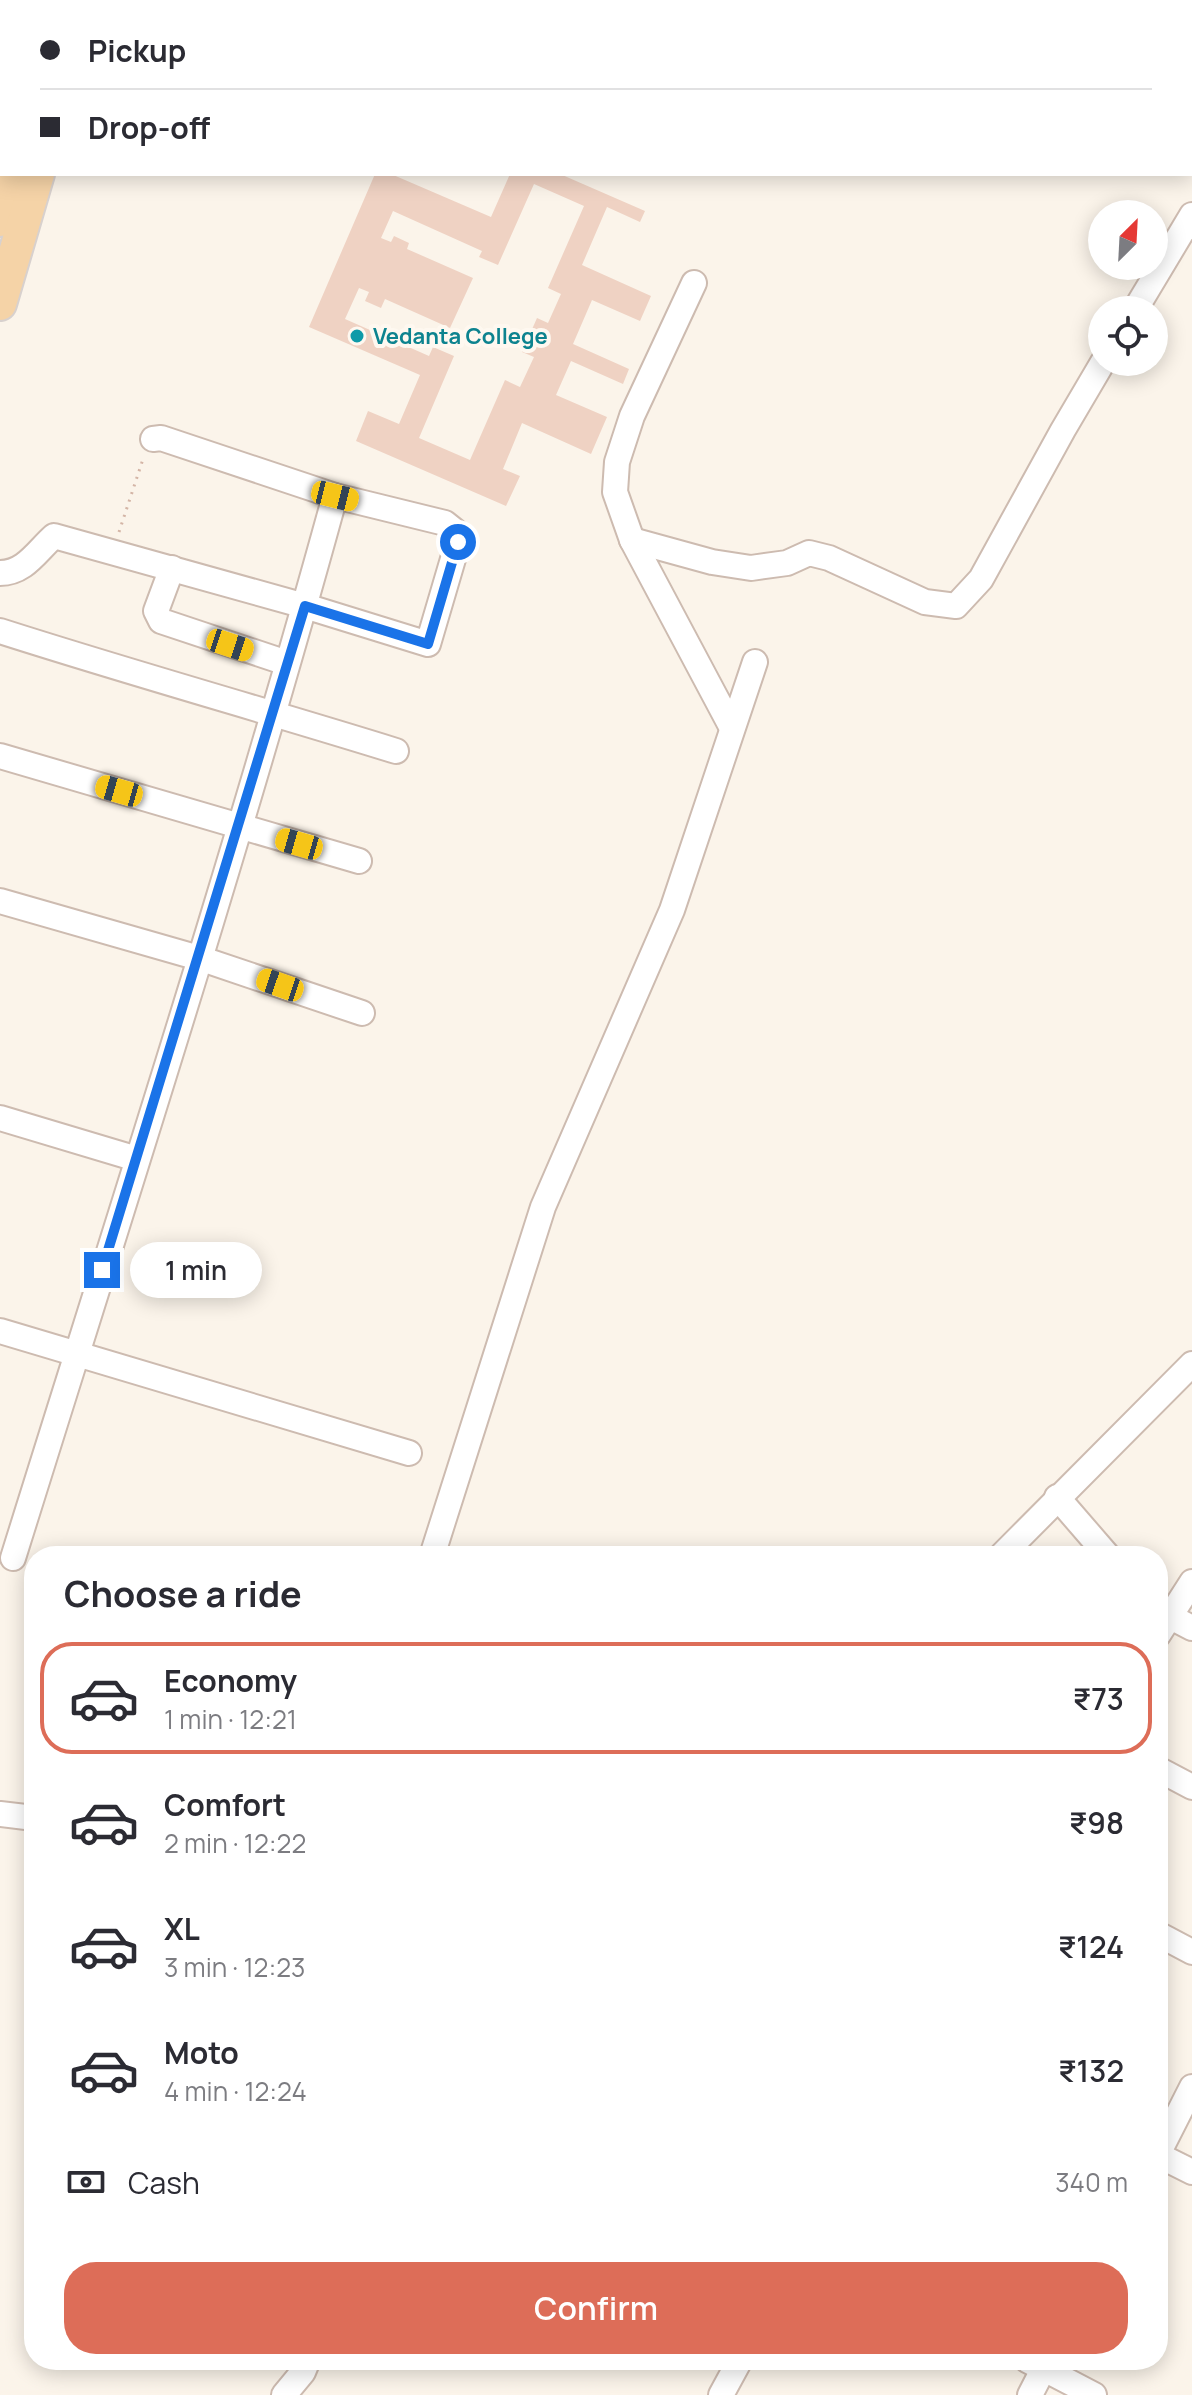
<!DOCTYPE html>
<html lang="en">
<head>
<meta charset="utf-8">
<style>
	body { margin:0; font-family:Manrope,sans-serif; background:#f2f2f3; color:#2b2b33; height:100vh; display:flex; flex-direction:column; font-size:30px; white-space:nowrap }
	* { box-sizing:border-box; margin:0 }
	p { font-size:26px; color:#7c7c81 }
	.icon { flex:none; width:44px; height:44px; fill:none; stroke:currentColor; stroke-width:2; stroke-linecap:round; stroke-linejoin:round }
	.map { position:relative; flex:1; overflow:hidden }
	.sheet { position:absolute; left:24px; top:1546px; width:1144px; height:824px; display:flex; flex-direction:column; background:#fff; border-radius:32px; box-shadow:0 4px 20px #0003 }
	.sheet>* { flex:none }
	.top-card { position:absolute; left:0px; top:0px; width:1192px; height:176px; box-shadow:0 4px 20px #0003; display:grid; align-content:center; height:176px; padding:0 40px; background:#fff }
	.needle { width:52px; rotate:24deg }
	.controls { position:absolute; left:1088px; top:200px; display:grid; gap:16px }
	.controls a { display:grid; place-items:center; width:80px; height:80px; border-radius:50%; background:#fff; box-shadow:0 4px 20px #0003; font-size:40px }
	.end { position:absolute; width:36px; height:36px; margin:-18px; border:10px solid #1a73e8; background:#fff; box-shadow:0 0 0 4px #fff }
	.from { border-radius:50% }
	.bubble { position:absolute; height:56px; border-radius:28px; background:#fff; box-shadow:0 4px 20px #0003; font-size:26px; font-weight:600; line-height:56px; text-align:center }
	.car { position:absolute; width:24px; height:48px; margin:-24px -12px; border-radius:10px; box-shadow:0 0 6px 2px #0007; background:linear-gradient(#f5c518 24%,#345 0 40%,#f5c518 0 76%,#345 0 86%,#f5c518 0) }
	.top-card b { display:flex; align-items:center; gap:28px; height:76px; font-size:30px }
	.top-card b+b { border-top:2px solid #e1e1e2 }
	.top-card i { width:20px; height:20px; background:#2b2b33 }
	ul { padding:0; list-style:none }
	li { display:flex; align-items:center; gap:24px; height:112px; margin:0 16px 12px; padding:0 24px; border:4px solid transparent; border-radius:32px }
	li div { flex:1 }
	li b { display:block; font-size:30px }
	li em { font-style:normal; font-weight:600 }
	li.selected { border-color:#dd6d58 }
	li>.icon { width:72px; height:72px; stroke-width:1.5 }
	h2 { padding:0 40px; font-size:36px; line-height:96px }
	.pay { display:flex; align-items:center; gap:20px; height:88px; padding:0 40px; font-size:30px }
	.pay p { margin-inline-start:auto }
	.button { display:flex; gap:16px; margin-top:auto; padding:16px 40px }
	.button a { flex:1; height:92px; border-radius:32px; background:#dd6d58; color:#fff; font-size:32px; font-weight:600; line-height:92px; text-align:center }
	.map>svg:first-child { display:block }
	.building { fill:#efd2c3; fill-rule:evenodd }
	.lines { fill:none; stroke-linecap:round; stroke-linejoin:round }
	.minor-casing { stroke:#cdbbb0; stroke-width:28 }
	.major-casing { stroke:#d8d1ce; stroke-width:36 }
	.path { stroke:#d4b5a6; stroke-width:3; stroke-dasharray:2 6; stroke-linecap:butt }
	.minor { stroke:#fff; stroke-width:24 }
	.major { stroke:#f5d3a7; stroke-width:32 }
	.route { stroke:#1a73e8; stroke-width:10 }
	.culture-dot { fill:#0f9aa8; stroke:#fef8f0; stroke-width:3 }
	.labels { text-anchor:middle; stroke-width:8; stroke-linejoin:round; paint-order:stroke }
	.culture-label { font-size:22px; font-weight:bold; fill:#0d838f; stroke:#fef8f0; text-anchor:start }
</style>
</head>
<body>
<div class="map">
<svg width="1192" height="2395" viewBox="0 0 1192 2395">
	<rect width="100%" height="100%" fill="#fbf4ea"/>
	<path class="building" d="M375 174H391L491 217 510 174H560L645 211 640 222 607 207 582 265 651 296 640 321 592 300 573 344 629 369 623 384 571 361 556 395 607 417 591 454 522 423 503 469 520 476 506 506 356 441 368 411 399 424 420 375 309 327ZM534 184 584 206 548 288 561 294 548 323 537 318 522 352 534 357 520 387 505 380 470 460 419 438 454 356 433 347 429 356 345 319 359 288 369 292 365 301 381 308 385 299 450 328 473 278 407 249 409 243 394 236 391 242 381 238 393 211 482 251 479 257 498 265Z"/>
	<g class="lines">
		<defs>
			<g id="minor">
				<path d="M0 42 2 48"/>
				<path d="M0 76 2 75"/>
				<path d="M694 283 632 416 617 462 615 492 632 540 732 728"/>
				<path d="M1135 310 1192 215"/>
				<path d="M632 540 712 562 751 568 787 563 809 553 829 558 925 602 956 606 981 579 1063 430 1103 362"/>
				<path d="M172 568 156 611 161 621 287 663"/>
				<path d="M0 573C25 573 37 551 54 536L305 606 428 644 458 542 455 531 445 523 335 496 161 438 153 439"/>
				<path d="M0 631C131 673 264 710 396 751"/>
				<path d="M0 756 359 861"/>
				<path d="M0 901 199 958 362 1013"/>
				<path d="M0 1118 137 1159"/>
				<path d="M0 1331 409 1453"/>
				<path d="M1057 1497 1108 1556"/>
				<path d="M432 1556 543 1207 672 910 755 662"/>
				<path d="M1001 1556 1192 1364"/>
				<path d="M13 1558C123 1205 237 853 335 496"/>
				<path d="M1158 1605 1169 1616 1192 1628"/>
				<path d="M1158 1635 1192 1582"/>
				<path d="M1158 1769 1192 1787"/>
				<path d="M0 1814 34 1818"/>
				<path d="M1158 1934 1192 1952"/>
				<path d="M1158 2154 1192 2087"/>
				<path d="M1158 2155 1192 2172"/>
				<path d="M1027 2360 1094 2395"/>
				<path d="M284 2395 303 2372 308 2360"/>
				<path d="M721 2395 740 2360"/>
				<path d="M1030 2395 1048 2360"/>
			</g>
			<g id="major">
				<path d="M64 2 65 0"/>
				<path d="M89 2 90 0"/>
				<path d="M0 220 13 174"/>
				<path d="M0 304 38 174"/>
			</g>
		</defs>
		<use href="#minor" class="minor-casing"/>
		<use href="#major" class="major-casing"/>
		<path class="path" d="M119 532 144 456"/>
		<use href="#minor" class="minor"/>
		<use href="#major" class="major"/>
	</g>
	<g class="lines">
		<path class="route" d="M102 1270 305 606 428 644 458 542"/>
	</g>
	<circle class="culture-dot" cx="357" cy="336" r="8"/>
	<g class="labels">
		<g class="culture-label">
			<text x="373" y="344">Vedanta College</text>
		</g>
	</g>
</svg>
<div class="controls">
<a><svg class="needle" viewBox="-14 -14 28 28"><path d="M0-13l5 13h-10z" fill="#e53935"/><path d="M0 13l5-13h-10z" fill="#7c7c81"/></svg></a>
<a><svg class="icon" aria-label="locate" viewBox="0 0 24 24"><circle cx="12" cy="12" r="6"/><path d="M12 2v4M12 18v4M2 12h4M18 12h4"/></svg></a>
</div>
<i class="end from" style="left:458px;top:542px"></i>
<i class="end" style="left:102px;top:1270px"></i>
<div class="bubble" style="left:130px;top:1242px;width:132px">1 min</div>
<i class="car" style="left:335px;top:496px;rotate:104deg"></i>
<i class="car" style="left:230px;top:645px;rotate:108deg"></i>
<i class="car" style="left:119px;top:791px;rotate:286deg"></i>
<i class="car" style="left:299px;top:844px;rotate:286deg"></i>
<i class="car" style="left:280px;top:985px;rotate:289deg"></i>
<div class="top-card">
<b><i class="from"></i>Pickup</b>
<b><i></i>Drop-off</b>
</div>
<section class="sheet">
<h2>Choose a ride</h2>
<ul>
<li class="selected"><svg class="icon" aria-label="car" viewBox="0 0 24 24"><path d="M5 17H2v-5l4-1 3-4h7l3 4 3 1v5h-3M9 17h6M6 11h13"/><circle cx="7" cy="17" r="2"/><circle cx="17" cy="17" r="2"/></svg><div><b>Economy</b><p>1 min · 12:21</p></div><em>₹73</em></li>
<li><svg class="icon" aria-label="car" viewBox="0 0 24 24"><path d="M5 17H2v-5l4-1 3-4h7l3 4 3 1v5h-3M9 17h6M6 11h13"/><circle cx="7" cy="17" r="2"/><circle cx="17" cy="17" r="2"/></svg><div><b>Comfort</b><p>2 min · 12:22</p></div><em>₹98</em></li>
<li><svg class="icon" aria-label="car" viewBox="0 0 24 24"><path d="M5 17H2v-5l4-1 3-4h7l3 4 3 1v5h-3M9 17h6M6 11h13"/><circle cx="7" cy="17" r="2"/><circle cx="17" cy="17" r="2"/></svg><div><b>XL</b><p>3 min · 12:23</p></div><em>₹124</em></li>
<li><svg class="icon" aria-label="car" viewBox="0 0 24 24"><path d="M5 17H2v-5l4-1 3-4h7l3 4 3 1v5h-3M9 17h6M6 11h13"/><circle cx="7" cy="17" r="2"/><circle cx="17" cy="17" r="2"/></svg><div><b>Moto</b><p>4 min · 12:24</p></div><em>₹132</em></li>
</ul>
<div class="pay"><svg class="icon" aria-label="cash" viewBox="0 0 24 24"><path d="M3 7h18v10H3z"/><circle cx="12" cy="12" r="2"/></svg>Cash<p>340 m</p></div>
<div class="button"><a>Confirm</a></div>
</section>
</div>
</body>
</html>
